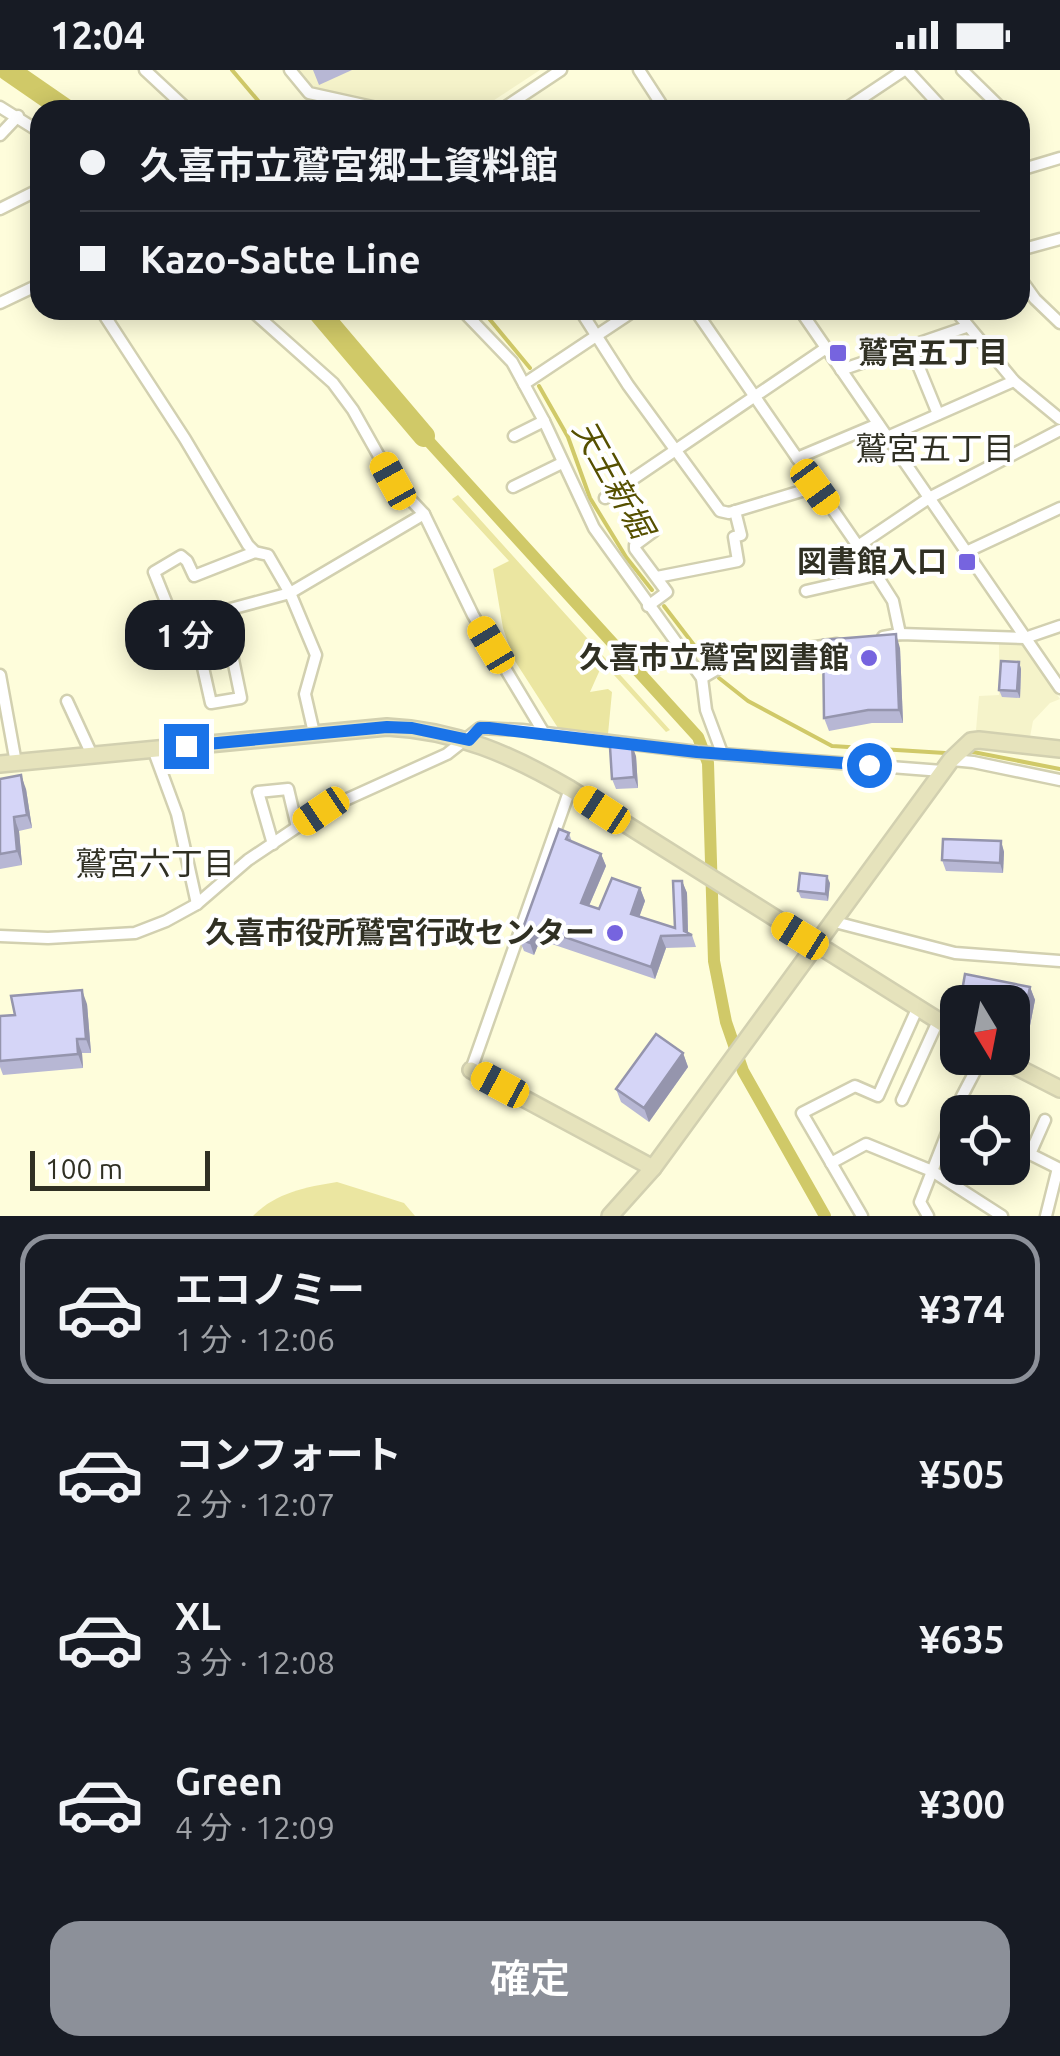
<!DOCTYPE html>
<html lang="ja">
<head>
<meta charset="utf-8">
<style>
	body { margin:0; font-family:Ubuntu,"Noto Sans JP",sans-serif; background:#20242c; color:#f1f3f6; height:100vh; display:flex; flex-direction:column; font-size:38px; white-space:nowrap }
	* { box-sizing:border-box; margin:0 }
	p { font-size:32px; color:#9ea1a6 }
	.icon { flex:none; width:55px; height:55px; fill:none; stroke:currentColor; stroke-width:2; stroke-linecap:round; stroke-linejoin:round }
	.map { position:relative; height:1146px; overflow:hidden }
	.drawer { display:flex; flex-direction:column; background:#171b24; flex:1 }
	.drawer>* { flex:none }
	.hud { position:absolute; left:30px; top:30px; width:1000px; height:220px; border-radius:30px; box-shadow:0 5px 25px #0003; display:grid; align-content:center; height:220px; padding:0 50px; background:#171b24 }
	.needle { width:65px; rotate:170deg }
	.fabs { position:absolute; left:940px; top:915px; display:grid; gap:20px }
	.fabs a { display:grid; place-items:center; width:90px; height:90px; border-radius:20px; background:#171b24; box-shadow:0 5px 25px #0003; font-size:50px }
	.scale { position:absolute; left:30px; bottom:25px; width:180px; box-sizing:border-box; padding-left:10px; border:5px solid #303023; border-top:0; font-size:28px; line-height:35px; white-space:nowrap; color:#303023; -webkit-text-stroke:8px #fff; paint-order:stroke }
	.end { position:absolute; width:45px; height:45px; margin:-22px; border:12px solid #1a73e8; background:#fff; box-shadow:0 0 0 5px #fff }
	.from { border-radius:50% }
	.bubble { position:absolute; height:70px; border-radius:30px; background:#171b24; box-shadow:0 5px 25px #0003; font-size:32px; font-weight:600; line-height:70px; text-align:center }
	.car { position:absolute; width:30px; height:60px; margin:-30px -15px; border-radius:12px; box-shadow:0 0 8px 2px #0007; background:linear-gradient(#f5c518 24%,#345 0 40%,#f5c518 0 76%,#345 0 86%,#f5c518 0) }
	.hud b { display:flex; align-items:center; gap:35px; height:95px; font-size:38px }
	.hud b+b { border-top:2px solid #363941 }
	.hud i { width:25px; height:25px; background:#f1f3f6 }
	ul { padding:18px 0 0; list-style:none }
	li { display:flex; align-items:center; gap:30px; height:150px; margin:0 20px 15px; padding:0 30px; border:5px solid transparent; border-radius:30px }
	li div { flex:1 }
	li b { display:block; font-size:38px }
	li em { font-style:normal; font-weight:600 }
	li.on { border-color:#8c9099 }
	li>.icon { width:90px; height:90px; stroke-width:1.5 }
	.primary-button { display:flex; gap:20px; margin-top:auto; padding:20px 50px }
	.primary-button a { flex:1; height:115px; border-radius:30px; background:#8c9099; color:#fff; font-size:40px; font-weight:600; line-height:115px; text-align:center }
	.status { display:flex; justify-content:space-between; align-items:center; height:70px; padding:0 50px; background:#171b24; direction:ltr }
	.status svg { height:28px; fill:currentColor }
	.map>svg:first-child { display:block }
	.built { fill:#f5f3ca }
	.green { fill:#ebe6a1 }
	.lines { fill:none; stroke-linecap:round; stroke-linejoin:round }
	.stream { stroke:#d0c968; stroke-width:4 }
	.canal { stroke:#d0c968; stroke-width:12 }
	.river { stroke:#d0c968; stroke-width:22 }
	.street-casing { stroke:#d2d0b0; stroke-width:15 }
	.secondary-casing { stroke:#d2d0b0; stroke-width:20 }
	.street { stroke:#fff; stroke-width:10 }
	.secondary { stroke:#e6e3bc; stroke-width:15 }
	.wall { fill:#b7b7d4 }
	.shaded-wall { fill:#9595ad }
	.building { fill:#d5d5f7; stroke:#9595ad; stroke-width:2.5 }
	.route { stroke:#1a73e8; stroke-width:12 }
	.poi-dot { fill:#7664df; stroke:#fff; stroke-width:4 }
	.labels { text-anchor:middle; stroke-width:8; stroke-linejoin:round; paint-order:stroke }
	.poi-label { font-size:30px; font-weight:bold; fill:#303023; stroke:#fff; text-anchor:end }
	.neighbourhood-label { font-size:32px; fill:#303023; stroke:#fff }
	.water-label { font-size:32px; font-style:italic; fill:#565000; stroke:#fff }
</style>
</head>
<body>
<div class="status"><b>12:04</b><svg viewBox="0 0 49 12"><path d="M0 12V9h3v3zM5 12V6h3v6zM10 12V3h3v9zM15 12V0h3v12zM26 1h20v11H26zM47 4h2v5h-2z"/></svg></div>
<div class="map">
<svg width="1060" height="1146" viewBox="0 0 1060 1146">
	<rect width="100%" height="100%" fill="#fefddb"/>
	<g class="built">
		<path d="M297 0H540L479 40H417L307 16Z"/>
		<path d="M999 571H1022L1060 629 1050 633 1033 651 1030 667 976 660 979 626 999 625Z"/>
	</g>
	<g class="green">
		<path d="M458 425 670 660 666 662 603 593 590 622 608 619 612 622 608 664 558 658 513 588 503 558 493 499 509 491 452 429Z"/>
		<path d="M337 1112 404 1133 415 1146H253C275 1123 306 1117 337 1112Z"/>
	</g>
	<g class="lines">
		<g class="stream">
			<path d="M232 0 266 40"/>
			<path d="M482 240 530 298"/>
			<path d="M539 316 568 367 590 428 626 487 652 520"/>
			<path d="M664 536 707 592"/>
			<path d="M719 608 748 631 832 676 945 683"/>
			<path d="M973 682 1060 699"/>
		</g>
		<path class="canal" d="M424 366 698 667 708 693 714 891 726 952 743 1001 825 1146"/>
		<g class="river">
			<path d="M8 0 66 40"/>
			<path d="M317 240 424 366"/>
		</g>
		<defs>
			<g id="street">
				<path d="M145 0 188 40"/>
				<path d="M290 0 309 23 386 40"/>
				<path d="M639 0 665 40"/>
				<path d="M907 0 944 40"/>
				<path d="M962 0 1003 40"/>
				<path d="M0 37 40 62"/>
				<path d="M501 40 561 0"/>
				<path d="M844 40 904 0"/>
				<path d="M0 65 18 46"/>
				<path d="M1020 100 1060 88"/>
				<path d="M0 139 40 119"/>
				<path d="M1020 180 1060 169"/>
				<path d="M1020 208 1035 229 1060 253"/>
				<path d="M0 233 40 214"/>
				<path d="M101 240 185 369 248 475 255 482 268 485 290 523 316 585 305 624 314 663"/>
				<path d="M251 240 333 313 353 340 393 411 424 444 473 545 544 663"/>
				<path d="M462 240 512 292 544 351 594 458 702 608"/>
				<path d="M580 240 628 315 720 441 729 443 815 417"/>
				<path d="M695 240 858 476 893 531 900 564"/>
				<path d="M800 240 1060 618"/>
				<path d="M955 240 1014 311 1060 349"/>
				<path d="M804 245 820 240"/>
				<path d="M911 278 938 344"/>
				<path d="M841 300 966 257"/>
				<path d="M524 314 635 240"/>
				<path d="M514 366 544 351"/>
				<path d="M887 367 1014 311"/>
				<path d="M797 388 878 354"/>
				<path d="M513 417 562 393"/>
				<path d="M624 417 654 461 635 475V479L667 522 648 536"/>
				<path d="M605 428 826 278"/>
				<path d="M858 476 929 428 1060 360"/>
				<path d="M966 482 1060 438"/>
				<path d="M657 507 738 491 734 467 741 465 735 441"/>
				<path d="M806 521 876 505"/>
				<path d="M193 553 211 633 241 628 223 541"/>
				<path d="M177 559 154 502 181 486 187 491 194 506 255 482"/>
				<path d="M157 566 223 541 290 523 424 444"/>
				<path d="M883 567 900 564 1025 568 1060 556"/>
				<path d="M0 605 16 693"/>
				<path d="M67 631 92 685"/>
				<path d="M153 679 177 744 197 834"/>
				<path d="M722 683 706 640 702 608 736 588 837 574"/>
				<path d="M952 690 973 692 1060 710"/>
				<path d="M273 774 258 722 288 719 297 757"/>
				<path d="M831 851 955 883 1060 891"/>
				<path d="M0 866 48 868 135 863 166 851 197 834 248 790 321 741 447 684 480 658 522 660 697 682 942 701"/>
				<path d="M471 1000 570 719"/>
				<path d="M902 1030 938 951"/>
				<path d="M1045 1050 1030 1084 1058 1098 1046 1146"/>
				<path d="M831 1093 866 1074 932 1101 1002 1146"/>
				<path d="M862 1146 802 1043 855 1016 878 1026 917 939"/>
				<path d="M928 1146 920 1132 960 1030 982 988"/>
			</g>
			<g id="secondary">
				<path d="M0 694 387 657C455 660 512 685 570 719L958 963"/>
				<path d="M999 988 1060 1019"/>
				<path d="M471 1000 653 1098"/>
				<path d="M610 1146 653 1098 951 690 971 671 979 670 1060 679"/>
			</g>
		</defs>
		<use href="#street" class="street-casing"/>
		<use href="#secondary" class="secondary-casing"/>
		<use href="#street" class="street"/>
		<use href="#secondary" class="secondary"/>
	</g>
	<g class="wall">
		<path d="M313 0H352L319 15Z"/>
		<path d="M900 578 903 653H872L829 661 824 648Z"/>
		<path d="M1019 592 1021 599 1020 628 1002 627 999 620Z"/>
		<path d="M636 686 638 718 616 719 612 709Z"/>
		<path d="M0 709 26 719 32 758 19 761 22 795 0 799Z"/>
		<path d="M569 763 572 772 601 784 606 796 589 836 599 839 640 818 645 831 639 847 675 858 682 811 687 823 688 863 692 865 696 877 666 878 655 909 540 870 534 885 524 881 519 869Z"/>
		<path d="M1001 771 1004 782 1003 803 946 801 942 790Z"/>
		<path d="M830 813 828 831 801 828 798 821Z"/>
		<path d="M965 904 1030 917 1035 930 1026 976 1012 973V932H958V949H956L951 935 953 926 961 927Z"/>
		<path d="M87 934 91 983H82L83 998 3 1005 0 997V946Z"/>
		<path d="M683 983 688 997 649 1052 621 1032 616 1019Z"/>
	</g>
	<g class="shaded-wall">
		<path d="M896 564 900 578 903 653 899 640Z"/>
		<path d="M1019 592 1021 599 1020 628 1017 621Z"/>
		<path d="M632 675 636 686 638 718 634 707Z"/>
		<path d="M21 705 26 719 32 758 27 745Z"/>
		<path d="M14 747 19 761 22 795 17 781Z"/>
		<path d="M1001 771 1004 782 1003 803 1000 793Z"/>
		<path d="M601 784 606 796 585 845 581 833Z"/>
		<path d="M827 806 830 813 828 831 826 824Z"/>
		<path d="M682 811 687 823 688 865 684 861Z"/>
		<path d="M640 818 645 831 636 856 631 844Z"/>
		<path d="M536 857 540 870 534 885 530 873Z"/>
		<path d="M661 866 666 878 655 909 651 897Z"/>
		<path d="M1030 917 1035 930 1026 976 1021 962Z"/>
		<path d="M82 920 87 934 91 983 86 969Z"/>
		<path d="M77 969 82 983 83 998 78 984Z"/>
		<path d="M683 983 688 997 649 1052 644 1038Z"/>
	</g>
	<g class="building">
		<path d="M896 564 899 640H868L824 648 823 570Z"/>
		<path d="M1001 591 1019 592 1017 621 999 620Z"/>
		<path d="M632 675 634 707 612 709 610 677Z"/>
		<path d="M21 705 27 745 14 747 17 781 0 784V709Z"/>
		<path d="M559 759 569 763 566 769 601 784 581 833 599 839 612 808 640 818 631 844 675 858 673 811H682L684 861 692 865 661 866 651 897 536 857 530 873 519 869Z"/>
		<path d="M943 769 1001 771 1000 793 942 790Z"/>
		<path d="M800 803 827 806 826 824 798 821Z"/>
		<path d="M965 904 1030 917 1021 962 1012 960V932H958V939L951 935 953 926 961 927Z"/>
		<path d="M82 920 86 969H77L78 984 0 991V946L15 945 11 926Z"/>
		<path d="M656 964 683 983 644 1038 616 1019Z"/>
	</g>
	<g class="lines">
		<path class="route" d="M186 676 387 657 412 658 469 670 480 658H489L697 682 869 695"/>
	</g>
	<g class="poi-dot">
		<rect x="828" y="273" width="20" height="20" rx="5"/>
		<rect x="957" y="482" width="20" height="20" rx="5"/>
		<circle cx="869" cy="588" r="10"/>
		<circle cx="615" cy="863" r="10"/>
	</g>
	<g class="labels">
		<g class="poi-label">
			<text x="858" y="293" text-anchor="start">鷲宮五丁目</text>
			<text x="947" y="502">図書館入口</text>
			<text x="849" y="598">久喜市立鷲宮図書館</text>
			<text x="595" y="873">久喜市役所鷲宮行政センター</text>
		</g>
		<g class="neighbourhood-label">
			<text x="935" y="390">鷲宮五丁目</text>
			<text x="155" y="805">鷲宮六丁目</text>
		</g>
		<g class="water-label">
			<text transform="translate(613 409) rotate(61)" y="11">天王新堀</text>
		</g>
	</g>
</svg>
<div class="fabs">
<a><svg class="needle" viewBox="-14 -14 28 28"><path d="M0-13l5 13h-10z" fill="#e53935"/><path d="M0 13l5-13h-10z" fill="#9ea1a6"/></svg></a>
<a><svg class="icon" aria-label="locate" viewBox="0 0 24 24"><circle cx="12" cy="12" r="6"/><path d="M12 2v4M12 18v4M2 12h4M18 12h4"/></svg></a>
</div>
<div class="scale">100 m</div>
<i class="end from" style="left:869px;top:695px"></i>
<i class="end" style="left:186px;top:676px"></i>
<div class="bubble" style="left:125px;top:530px;width:120px">1 分</div>
<i class="car" style="left:393px;top:411px;rotate:331deg"></i>
<i class="car" style="left:815px;top:417px;rotate:144deg"></i>
<i class="car" style="left:491px;top:575px;rotate:329deg"></i>
<i class="car" style="left:602px;top:740px;rotate:303deg"></i>
<i class="car" style="left:321px;top:741px;rotate:236deg"></i>
<i class="car" style="left:800px;top:866px;rotate:302deg"></i>
<i class="car" style="left:500px;top:1015px;rotate:298deg"></i>
<div class="hud">
<b><i class="from"></i>久喜市立鷲宮郷土資料館</b>
<b><i></i>Kazo-Satte Line</b>
</div>
</div>
<section class="drawer">
<ul>
<li class="on"><svg class="icon" aria-label="car" viewBox="0 0 24 24"><path d="M5 17H2v-5l4-1 3-4h7l3 4 3 1v5h-3M9 17h6M6 11h13"/><circle cx="7" cy="17" r="2"/><circle cx="17" cy="17" r="2"/></svg><div><b>エコノミー</b><p>1 分 · 12:06</p></div><em>¥374</em></li>
<li><svg class="icon" aria-label="car" viewBox="0 0 24 24"><path d="M5 17H2v-5l4-1 3-4h7l3 4 3 1v5h-3M9 17h6M6 11h13"/><circle cx="7" cy="17" r="2"/><circle cx="17" cy="17" r="2"/></svg><div><b>コンフォート</b><p>2 分 · 12:07</p></div><em>¥505</em></li>
<li><svg class="icon" aria-label="car" viewBox="0 0 24 24"><path d="M5 17H2v-5l4-1 3-4h7l3 4 3 1v5h-3M9 17h6M6 11h13"/><circle cx="7" cy="17" r="2"/><circle cx="17" cy="17" r="2"/></svg><div><b>XL</b><p>3 分 · 12:08</p></div><em>¥635</em></li>
<li><svg class="icon" aria-label="car" viewBox="0 0 24 24"><path d="M5 17H2v-5l4-1 3-4h7l3 4 3 1v5h-3M9 17h6M6 11h13"/><circle cx="7" cy="17" r="2"/><circle cx="17" cy="17" r="2"/></svg><div><b>Green</b><p>4 分 · 12:09</p></div><em>¥300</em></li>
</ul>
<div class="primary-button"><a>確定</a></div>
</section>
</body>
</html>
